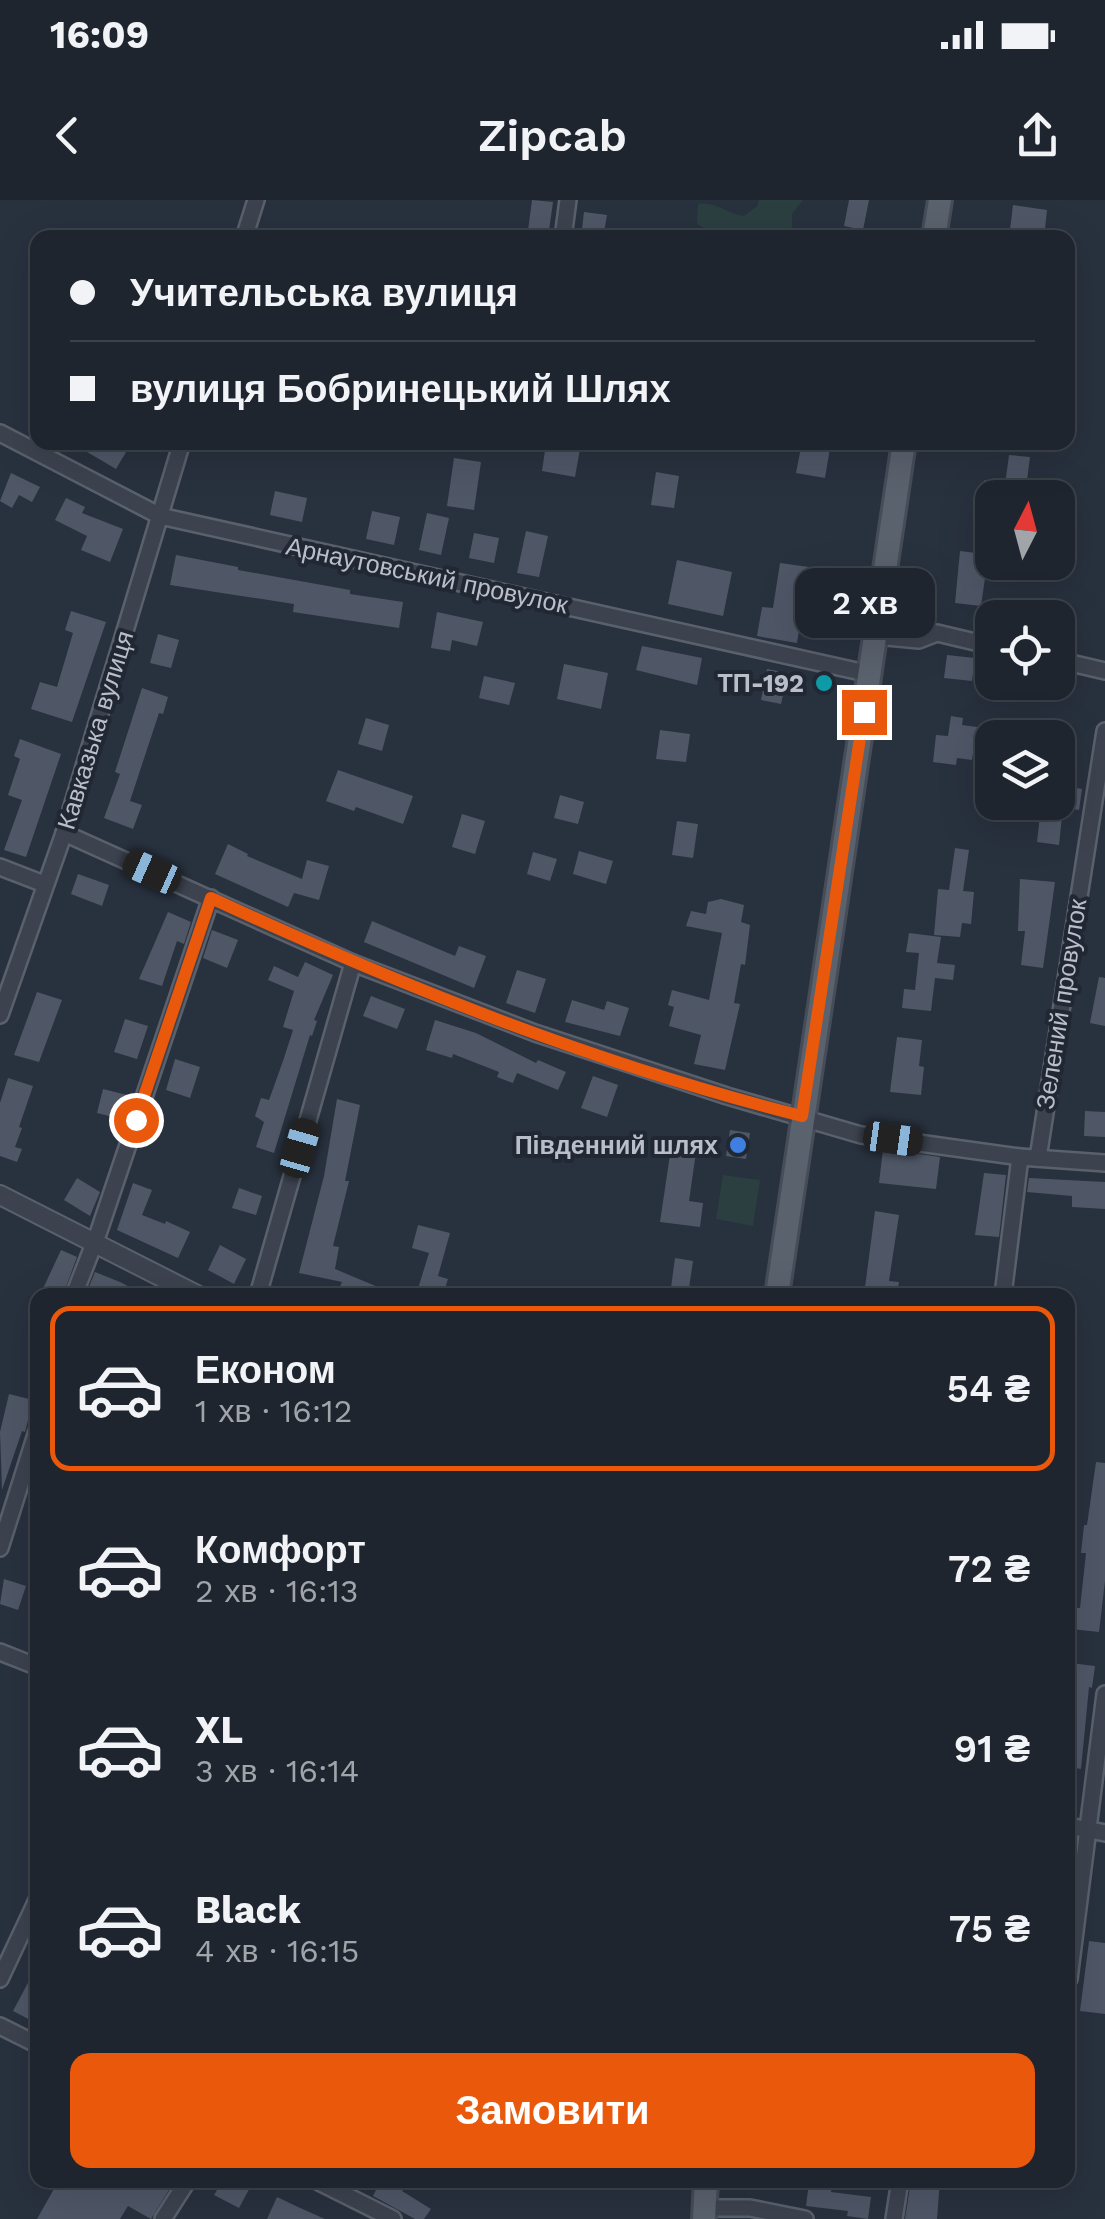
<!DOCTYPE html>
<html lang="uk">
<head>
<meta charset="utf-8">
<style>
	body { margin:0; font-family:"Work Sans",sans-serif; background:#2b313a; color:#f1f3f6; height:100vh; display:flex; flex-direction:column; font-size:38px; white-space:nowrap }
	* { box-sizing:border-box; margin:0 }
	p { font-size:32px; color:#a1a5aa }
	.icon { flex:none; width:55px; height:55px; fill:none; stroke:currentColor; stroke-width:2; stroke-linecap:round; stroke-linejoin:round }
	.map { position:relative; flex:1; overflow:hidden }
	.side { position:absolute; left:30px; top:1088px; width:1045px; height:900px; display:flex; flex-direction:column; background:#1e252e; border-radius:20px; box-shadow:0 10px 40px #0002,0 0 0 2px #3c424a }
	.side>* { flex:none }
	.guide { position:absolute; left:30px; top:30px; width:1045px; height:220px; border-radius:20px; box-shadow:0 10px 40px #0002,0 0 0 2px #3c424a; display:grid; align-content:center; height:220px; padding:0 40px; background:#1e252e }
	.needle { width:65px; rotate:6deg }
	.buttons { position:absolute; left:975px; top:280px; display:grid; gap:20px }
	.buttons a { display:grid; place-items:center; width:100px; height:100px; border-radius:20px; background:#1e252e; box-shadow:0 10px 40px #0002,0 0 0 2px #3c424a; font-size:50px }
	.end { position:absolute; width:45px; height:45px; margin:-22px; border:12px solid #ea580c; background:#fff; box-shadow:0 0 0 5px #fff }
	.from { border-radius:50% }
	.bubble { position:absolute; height:70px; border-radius:20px; background:#1e252e; box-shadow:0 10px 40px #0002,0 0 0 2px #3c424a; font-size:32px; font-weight:600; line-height:70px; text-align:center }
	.car { position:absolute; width:30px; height:60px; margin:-30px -15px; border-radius:12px; box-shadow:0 0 8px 2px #0007; background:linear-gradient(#222 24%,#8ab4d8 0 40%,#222 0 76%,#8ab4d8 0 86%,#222 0) }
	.guide b { display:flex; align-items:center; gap:35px; height:95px; font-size:38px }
	.guide b+b { border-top:2px solid #3c424a }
	.guide i { width:25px; height:25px; background:#f1f3f6 }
	ul { padding:18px 0 0; list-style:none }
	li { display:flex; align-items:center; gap:30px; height:165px; margin:0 20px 15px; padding:0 20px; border:5px solid transparent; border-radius:20px }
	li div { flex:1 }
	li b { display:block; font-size:38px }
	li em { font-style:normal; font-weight:600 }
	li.selected { border-color:#ea580c }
	li>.icon { width:90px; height:90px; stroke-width:1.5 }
	.cta { display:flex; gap:20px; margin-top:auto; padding:20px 40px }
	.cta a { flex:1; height:115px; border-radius:20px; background:#ea580c; color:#fff; font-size:40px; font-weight:600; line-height:115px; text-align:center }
	.status { display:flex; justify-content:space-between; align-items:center; height:70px; padding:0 50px; background:#1e252e; direction:ltr }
	.status svg { height:28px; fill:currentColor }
	header { display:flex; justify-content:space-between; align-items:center; height:130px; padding:0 40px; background:#1e252e; font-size:45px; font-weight:600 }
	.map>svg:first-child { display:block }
	.green { fill:#2b3e40 }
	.building { fill:#4f5767 }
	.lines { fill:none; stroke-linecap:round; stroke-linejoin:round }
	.minor-casing { stroke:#5a616c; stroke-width:20 }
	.tertiary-casing { stroke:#5a616c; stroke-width:22 }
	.primary-casing { stroke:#464c58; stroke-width:28 }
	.minor { stroke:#3c434f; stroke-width:15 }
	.tertiary { stroke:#3c434f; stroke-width:18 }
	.primary { stroke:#5a626e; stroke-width:22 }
	.route { stroke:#ea580c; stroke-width:12 }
	.culture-dot { fill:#0f9aa8; stroke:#212834; stroke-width:4 }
	.shop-dot { fill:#3f7fe0; stroke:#212834; stroke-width:4 }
	.labels { text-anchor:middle; stroke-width:8; stroke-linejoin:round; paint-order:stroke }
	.street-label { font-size:25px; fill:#b9bec9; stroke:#212834 }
	.poi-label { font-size:25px; font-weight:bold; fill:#b9bec9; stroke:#212834; text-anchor:end }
</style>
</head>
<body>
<div class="status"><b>16:09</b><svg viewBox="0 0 49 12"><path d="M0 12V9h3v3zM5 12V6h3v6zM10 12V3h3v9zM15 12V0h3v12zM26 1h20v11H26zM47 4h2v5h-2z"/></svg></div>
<header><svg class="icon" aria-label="back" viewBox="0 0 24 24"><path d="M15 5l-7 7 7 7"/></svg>Zipcab<svg class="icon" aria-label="share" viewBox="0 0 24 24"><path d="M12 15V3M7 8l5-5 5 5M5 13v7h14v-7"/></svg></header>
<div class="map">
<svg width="1105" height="2019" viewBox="0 0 1105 2019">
	<rect width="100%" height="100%" fill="#28313e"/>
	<g class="green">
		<path d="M759 0H803L792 14V27L780 37H720L697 24 698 4C717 1 726 14 744 16L757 6Z"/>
		<path d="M723 975 760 980 753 1026 716 1019Z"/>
	</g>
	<g class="building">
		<path d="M532 0 553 2 548 38H527Z"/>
		<path d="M849 0H869L863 30 844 26Z"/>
		<path d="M1013 5 1047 10 1044 38H1009Z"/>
		<path d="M584 12 607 15 603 38H581Z"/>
		<path d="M70 242H132L116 269Z"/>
		<path d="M802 242H831L825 278 796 273Z"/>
		<path d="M546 244 580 249 575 277 542 271Z"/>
		<path d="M1009 255 1030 257 1026 288 1005 285Z"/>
		<path d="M454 258 481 262 474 310 447 306Z"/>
		<path d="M656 272 679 276 674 308 651 305Z"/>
		<path d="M11 273 40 287 32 302 19 295 12 308 0 301Z"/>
		<path d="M984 280 992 281V330L978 328Z"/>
		<path d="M275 291 307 298 302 322 270 315Z"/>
		<path d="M66 298 85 307 82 313 123 329 110 362 81 350 87 336 55 320Z"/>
		<path d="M372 311 400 317 394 345 366 339Z"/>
		<path d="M427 313 449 318 441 355 419 350Z"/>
		<path d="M526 331 548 336 539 377 517 373Z"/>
		<path d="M474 333 499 338 494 363 469 358Z"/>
		<path d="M960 351 992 355V379L985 378 981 406 955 403Z"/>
		<path d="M176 355 238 367V370L350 390V394L403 402 399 428 293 412 294 404 170 385Z"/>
		<path d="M677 360 732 372 723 416 668 404Z"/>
		<path d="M780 363 809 367 797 443 757 436 762 407 773 408Z"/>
		<path d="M71 411 106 422 72 522 31 509 40 482 57 487 73 433 65 430Z"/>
		<path d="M437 412 483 422 477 446 452 440 450 451 431 448Z"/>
		<path d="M158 434 179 440 171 468 150 463Z"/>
		<path d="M642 446 702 458 697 485 636 470Z"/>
		<path d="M947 455 975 458 972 481 944 478Z"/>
		<path d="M564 464 608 473 601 509 557 499Z"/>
		<path d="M767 469 788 473 781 504 761 500Z"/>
		<path d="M484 476 515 483 509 505 479 498Z"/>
		<path d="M142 488 168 497 163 514 159 513 130 601 142 605 133 629 104 618 120 574 115 572Z"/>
		<path d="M951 516 963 518 962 525 992 529 989 548 974 546 972 560 957 558 956 565 933 562 936 535 948 536Z"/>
		<path d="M366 518 389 525 382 551 358 544Z"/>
		<path d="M660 530 690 534 686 562 656 559Z"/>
		<path d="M20 539 61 554 26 657 4 650 22 600 8 595 20 559 14 556Z"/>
		<path d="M338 570 413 596 403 624 356 607 354 611 326 601Z"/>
		<path d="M1058 585 1082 589 1079 610 1063 607 1059 645 1037 642 1040 615 1046 616 1048 602H1058Z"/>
		<path d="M560 595 584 602 578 624 554 618Z"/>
		<path d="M462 614 485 621 475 654 452 647Z"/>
		<path d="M677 621 698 624 693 658 672 655Z"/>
		<path d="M228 644 248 654 247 656 302 679 307 660 329 666 319 700 294 693 288 707 215 674Z"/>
		<path d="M955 648 969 650 963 691 974 692 971 724 962 723 960 737 934 735 938 689 949 690Z"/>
		<path d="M579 651 613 661 606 684 573 674Z"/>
		<path d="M533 652 557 659 550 681 527 674Z"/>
		<path d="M78 674 109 685 102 706 71 694Z"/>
		<path d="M1020 679 1055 682 1043 768 1021 765 1025 731H1018Z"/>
		<path d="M721 699 744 705 741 722 750 725 745 765 741 764 734 803 740 804 725 870 694 864 701 835 669 826 674 807 668 805 672 790 709 800 722 733 686 726 691 711 706 714 708 702Z"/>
		<path d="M168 712 191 722 184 744 177 741 162 786 139 779Z"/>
		<path d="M372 721 455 756 459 746 486 756 474 788 364 742Z"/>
		<path d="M212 730 238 740 227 768 203 758Z"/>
		<path d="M909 733 941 737 937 763 955 765 953 780 935 778 931 811 902 808 904 789 915 790 919 753 906 752Z"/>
		<path d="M305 762 333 775 314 820 317 821 312 836 310 835 274 953 256 947 264 922 255 916 261 898 269 900 283 861 293 830 283 827 294 791 268 780 274 766 298 777Z"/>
		<path d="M517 770 546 779 535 813 506 803Z"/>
		<path d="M1099 777 1105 778V826L1090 823Z"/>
		<path d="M37 792 62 800 39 862 14 855Z"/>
		<path d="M371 796 405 809 397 829 363 816Z"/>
		<path d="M572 800 604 810 607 801 629 808 620 836 565 822Z"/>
		<path d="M125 819 148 826 137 859 114 852Z"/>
		<path d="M435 820 476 833 536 863 538 860 566 872 558 890 517 873 513 883 497 877 499 872 453 854 452 858 426 850Z"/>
		<path d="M897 837 922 840 919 866 924 867 921 895 890 892Z"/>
		<path d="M175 859 200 867 190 898 166 890Z"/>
		<path d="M593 876 618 885 607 917 581 908Z"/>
		<path d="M8 878 33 886 19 927 22 928 15 947 22 949 17 962 0 956V903Z"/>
		<path d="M103 889 127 895 121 919 97 913Z"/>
		<path d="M337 899 360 905 345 981H349L333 1046 339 1047 335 1069 397 1095H336L342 1082 299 1073 324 976Z"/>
		<path d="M1085 911 1105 912V937L1084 936Z"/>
		<path d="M730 930 750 933 746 959 726 956Z"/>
		<path d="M671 948 696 952 689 1001 703 1003 700 1027 660 1022Z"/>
		<path d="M883 949 940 957 936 989 879 983Z"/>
		<path d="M984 973 1006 975 999 1037 975 1035Z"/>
		<path d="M77 978 100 992 90 1016 64 1000Z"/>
		<path d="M1029 978 1105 982V1009L1072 1007V996L1027 992Z"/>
		<path d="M133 983 152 990 142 1015 165 1024 166 1021 190 1032 178 1058 117 1030Z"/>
		<path d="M239 988 262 996 256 1015 232 1008Z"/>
		<path d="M875 1011 899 1015 889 1081 899 1082 897 1095H864Z"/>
		<path d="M418 1025 450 1033 438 1076 448 1079 443 1095H416L429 1053 412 1048Z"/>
		<path d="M220 1045 246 1059 234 1084 208 1070Z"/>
		<path d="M61 1050 77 1057 63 1095H40Z"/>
		<path d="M675 1058 693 1061 688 1095H670Z"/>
		<path d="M95 1072 120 1082 145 1095 86 1094Z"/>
		<path d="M9 1194 33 1200 25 1232 22 1231 2 1290 0 1232Z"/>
		<path d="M1096 1262 1105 1263V1381L1099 1432 1071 1429 1074 1408H1080L1086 1353H1081L1084 1325H1087Z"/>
		<path d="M4 1379 26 1386 18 1410 0 1404Z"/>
		<path d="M1070 1463 1095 1466 1092 1488 1089 1487 1081 1569 1068 1567Z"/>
		<path d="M1089 1741 1105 1743V1814L1080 1811Z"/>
		<path d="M38 1764V1824L13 1811Z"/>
		<path d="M59 1980H154L169 1990 151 2019 128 2006 120 2019H37Z"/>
		<path d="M223 1980H254L239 2008 214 1995Z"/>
		<path d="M381 1980H393L405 1986 402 1991 431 2009 424 2019H415L373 1996Z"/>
		<path d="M911 1980H940L937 2019H905Z"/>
		<path d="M809 1983 832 1986 831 1992 871 1997 868 2019 847 2016 848 2011 806 2006Z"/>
		<path d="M277 1997 298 2007 325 2019H267Z"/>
	</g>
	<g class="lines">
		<defs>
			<g id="minor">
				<path d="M244 38 256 0"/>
				<path d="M563 38 568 0"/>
				<path d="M0 233 160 316 870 474"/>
				<path d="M876 436 919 440 937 433 992 446"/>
				<path d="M1058 460 1105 471"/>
				<path d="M64 633 353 763 535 833 727 896 861 935 1020 957 1105 963"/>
				<path d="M0 667 44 684"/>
				<path d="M0 815 64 633 182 242"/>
				<path d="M1038 958 1105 531"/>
				<path d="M74 1095 99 1031 211 698"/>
				<path d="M258 1095 353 763"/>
				<path d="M1003 1095 1020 957"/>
				<path d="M0 1348 38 1228"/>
				<path d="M0 1452 38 1467"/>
				<path d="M1068 1626 1105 1633"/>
				<path d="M0 1779 38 1698"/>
				<path d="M1069 1779 1105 1494"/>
				<path d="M0 1826 38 1845"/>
				<path d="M315 1980 393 2019"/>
				<path d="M704 2008H750L805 2019"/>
				<path d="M163 2019 188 1980"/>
				<path d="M894 2019 900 1980"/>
			</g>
			<path id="tertiary" d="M0 995 197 1095"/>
			<g id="primary">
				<path d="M934 38 940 0"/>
				<path d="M777 1095 904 242"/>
				<path d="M704 2019 706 1980"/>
			</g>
		</defs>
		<use href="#minor" class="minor-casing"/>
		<use href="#tertiary" class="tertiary-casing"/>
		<use href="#primary" class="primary-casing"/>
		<use href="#minor" class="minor"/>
		<use href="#tertiary" class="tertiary"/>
		<use href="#primary" class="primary"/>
	</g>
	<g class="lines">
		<path class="route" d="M136 920 211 698C401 786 598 865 802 916L864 512"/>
	</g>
	<circle class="culture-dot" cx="824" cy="483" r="10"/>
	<circle class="shop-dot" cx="738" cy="945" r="10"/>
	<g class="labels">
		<g class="street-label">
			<text transform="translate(427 375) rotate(12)" y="9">Арнаутовський провулок</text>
			<text transform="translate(95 530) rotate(-73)" y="9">Кавказька вулиця</text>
			<text transform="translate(1061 804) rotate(-81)" y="9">Зелений провулок</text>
		</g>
		<g class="poi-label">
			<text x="804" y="492">ТП-192</text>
			<text x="718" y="954">Південний шлях</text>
		</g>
	</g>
</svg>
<div class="buttons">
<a><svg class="needle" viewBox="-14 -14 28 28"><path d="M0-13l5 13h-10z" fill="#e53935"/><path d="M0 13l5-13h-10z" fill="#a1a5aa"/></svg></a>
<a><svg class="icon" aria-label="locate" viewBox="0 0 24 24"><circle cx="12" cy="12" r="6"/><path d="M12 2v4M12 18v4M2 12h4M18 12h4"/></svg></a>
<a><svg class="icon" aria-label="layers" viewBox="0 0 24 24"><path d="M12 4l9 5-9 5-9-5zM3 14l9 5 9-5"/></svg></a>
</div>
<i class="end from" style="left:136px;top:920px"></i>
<i class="end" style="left:864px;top:512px"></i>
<div class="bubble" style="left:795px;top:368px;width:140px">2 хв</div>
<i class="car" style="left:152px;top:672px;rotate:294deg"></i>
<i class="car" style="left:893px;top:939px;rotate:98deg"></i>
<i class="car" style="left:300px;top:948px;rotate:16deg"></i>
<div class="guide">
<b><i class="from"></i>Учительська вулиця</b>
<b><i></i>вулиця Бобринецький Шлях</b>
</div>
<section class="side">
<ul>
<li class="selected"><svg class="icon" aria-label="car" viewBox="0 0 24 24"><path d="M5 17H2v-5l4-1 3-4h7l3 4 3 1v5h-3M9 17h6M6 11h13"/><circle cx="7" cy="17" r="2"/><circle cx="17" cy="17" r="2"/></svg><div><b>Економ</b><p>1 хв · 16:12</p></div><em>54 ₴</em></li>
<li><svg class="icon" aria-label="car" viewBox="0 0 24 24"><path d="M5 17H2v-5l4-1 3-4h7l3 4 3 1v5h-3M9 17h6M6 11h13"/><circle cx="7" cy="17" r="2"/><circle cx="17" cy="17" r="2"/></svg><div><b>Комфорт</b><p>2 хв · 16:13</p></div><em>72 ₴</em></li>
<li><svg class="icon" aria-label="car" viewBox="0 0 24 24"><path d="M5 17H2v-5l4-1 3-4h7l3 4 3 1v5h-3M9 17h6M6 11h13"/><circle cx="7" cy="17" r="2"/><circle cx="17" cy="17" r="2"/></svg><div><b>XL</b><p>3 хв · 16:14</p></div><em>91 ₴</em></li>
<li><svg class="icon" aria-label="car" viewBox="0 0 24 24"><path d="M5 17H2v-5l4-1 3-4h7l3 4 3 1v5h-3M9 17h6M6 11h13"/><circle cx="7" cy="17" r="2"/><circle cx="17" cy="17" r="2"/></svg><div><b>Black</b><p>4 хв · 16:15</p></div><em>75 ₴</em></li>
</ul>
<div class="cta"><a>Замовити</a></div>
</section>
</div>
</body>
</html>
